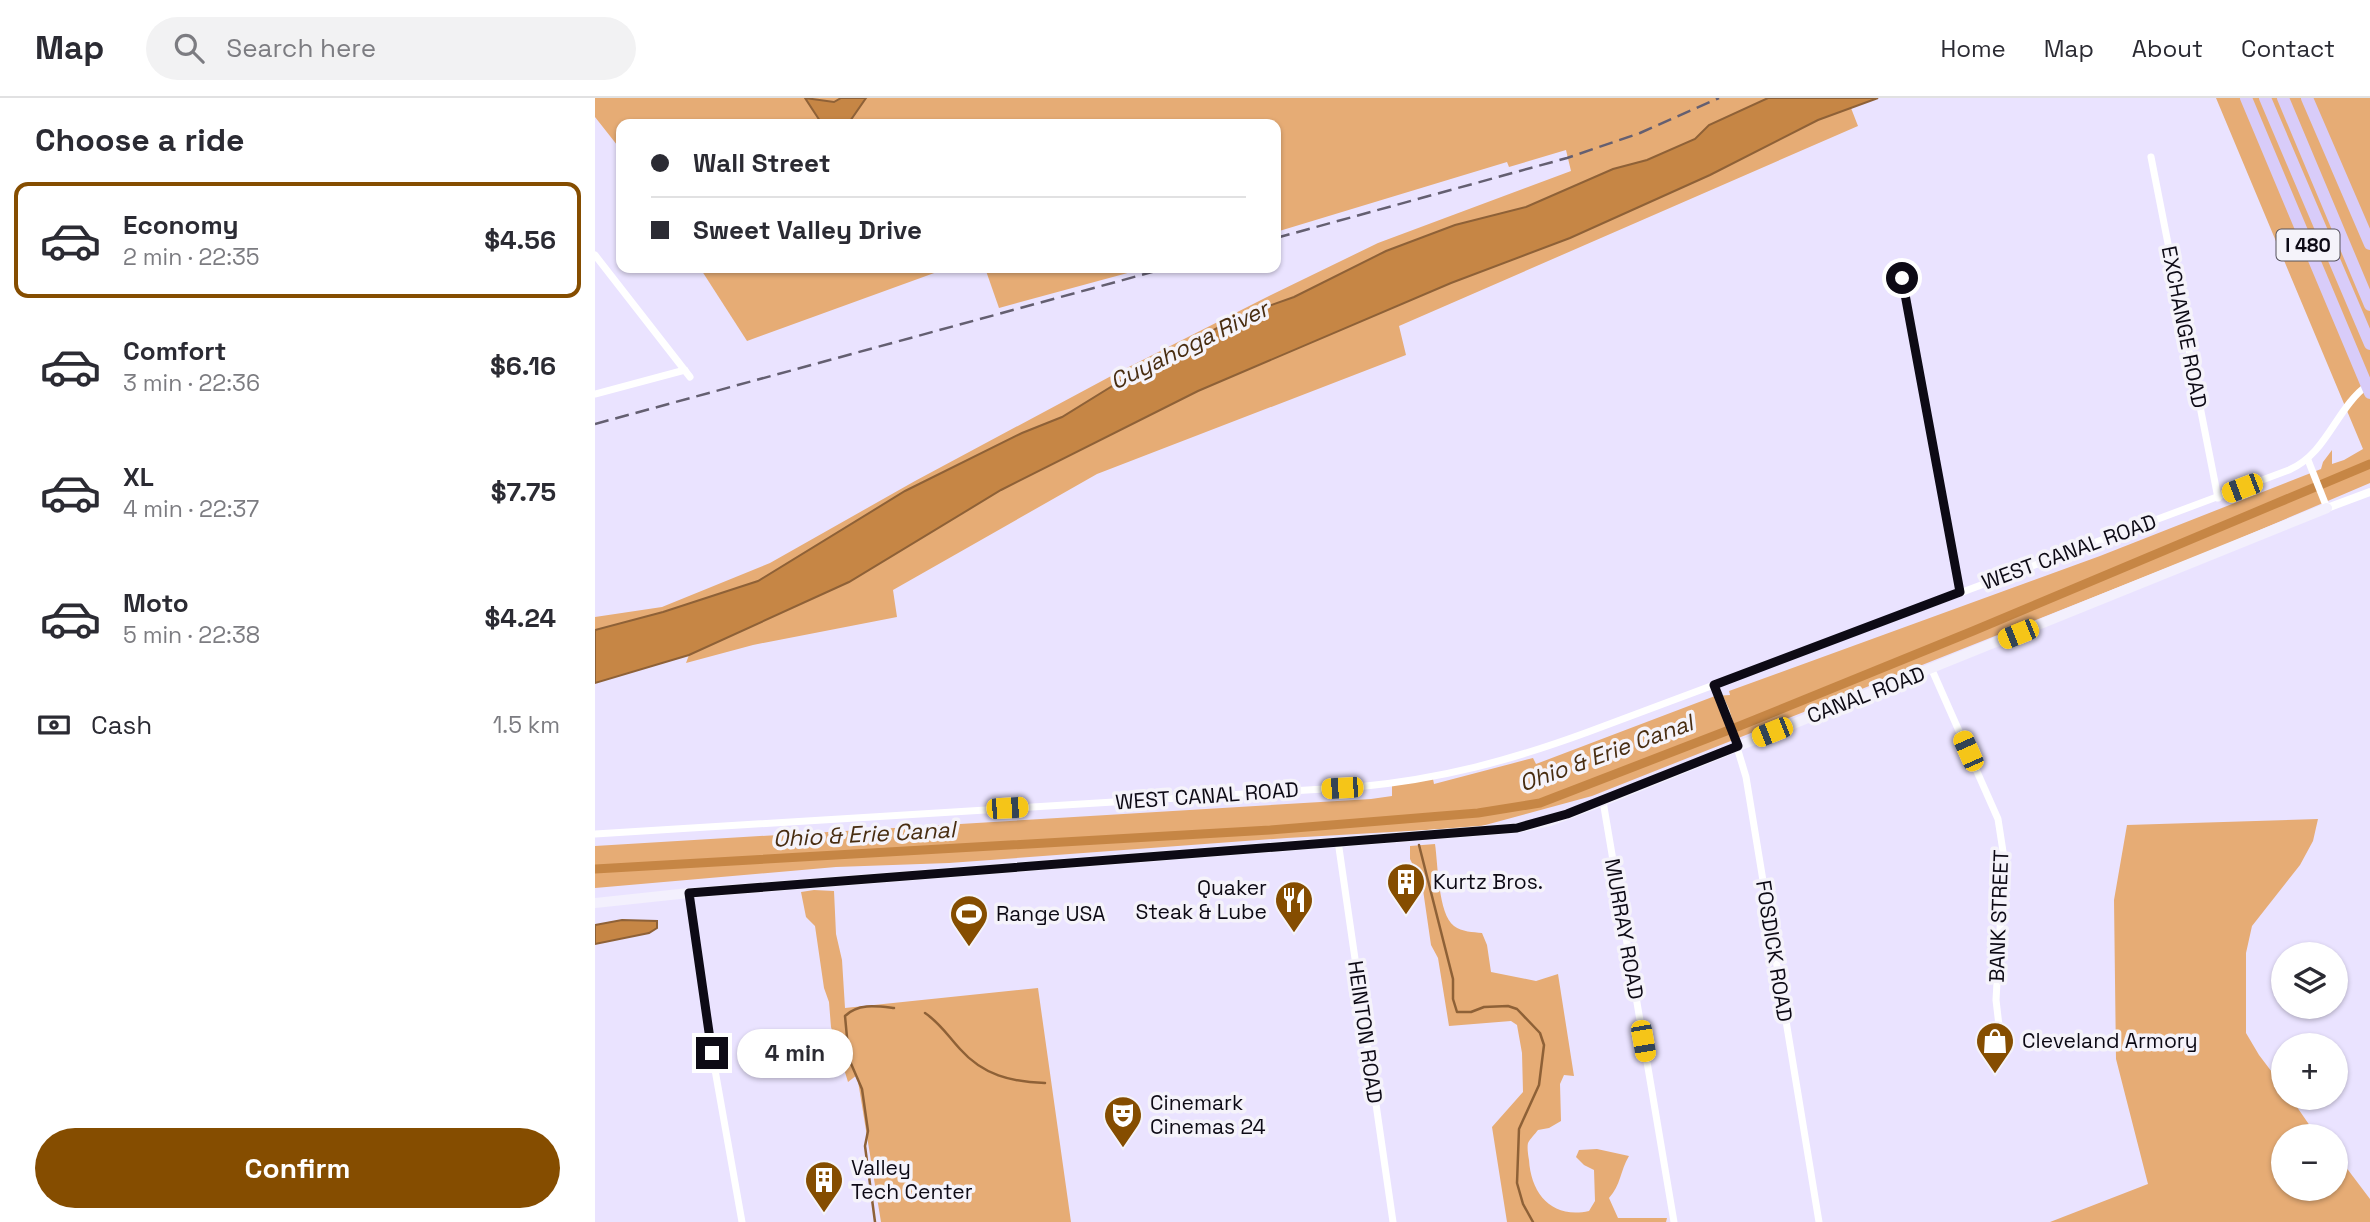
<!DOCTYPE html>
<html lang="en">
<head>
<meta charset="utf-8">
<style>
	body { margin:0; font-family:"Space Grotesk",sans-serif; background:#f2f2f3; color:#2b2b33; height:100vh; display:flex; flex-direction:column; font-size:26px; white-space:nowrap }
	* { box-sizing:border-box; margin:0 }
	p { font-size:23px; color:#7c7c81 }
	.icon { flex:none; width:38px; height:38px; fill:none; stroke:currentColor; stroke-width:2; stroke-linecap:round; stroke-linejoin:round }
	.map { position:relative; flex:1; overflow:hidden }
	.side { display:flex; flex-direction:column; background:#fff; width:595px }
	.side>* { flex:none }
	.hud { position:absolute; left:21px; top:21px; width:665px; height:154px; border-radius:14px; box-shadow:0 2px 5px #0004; display:grid; align-content:center; height:154px; padding:0 35px; background:#fff }
	.fabs { position:absolute; left:1676px; top:844px; display:grid; gap:14px }
	.fabs a { display:grid; place-items:center; width:77px; height:77px; border-radius:50%; background:#fff; box-shadow:0 2px 5px #0004; font-size:35px }
	.end { position:absolute; width:32px; height:32px; margin:-16px; border:9px solid #0d0a15; background:#fff; box-shadow:0 0 0 4px #fff }
	.from { border-radius:50% }
	.bubble { position:absolute; height:49px; border-radius:24px; background:#fff; box-shadow:0 2px 5px #0004; font-size:23px; font-weight:800; line-height:49px; text-align:center }
	.car { position:absolute; width:21px; height:42px; margin:-21px -10px; border-radius:9px; box-shadow:0 0 5px 2px #0007; background:linear-gradient(#f5c518 24%,#345 0 40%,#f5c518 0 76%,#345 0 86%,#f5c518 0) }
	.hud b { display:flex; align-items:center; gap:24px; height:66px; font-size:26px }
	.hud b+b { border-top:2px solid #e1e1e2 }
	.hud i { width:18px; height:18px; background:#2b2b33 }
	ul { padding:0; list-style:none }
	li { display:flex; align-items:center; gap:21px; height:116px; margin:0 14px 10px; padding:0 21px; border:4px solid transparent; border-radius:14px }
	li div { flex:1 }
	li b { display:block; font-size:26px }
	li em { font-style:normal; font-weight:800 }
	li.on { border-color:#854d00 }
	li>.icon { width:63px; height:63px; stroke-width:1.5 }
	h2 { padding:0 35px; font-size:32px; line-height:84px }
	.pay { display:flex; align-items:center; gap:18px; height:77px; padding:0 35px; font-size:26px }
	.pay p { margin-inline-start:auto }
	.cta { display:flex; gap:14px; margin-top:auto; padding:14px 35px }
	.cta a { flex:1; height:80px; border-radius:42px; background:#854d00; color:#fff; font-size:28px; font-weight:800; line-height:80px; text-align:center }
	header { display:flex; align-items:center; gap:42px; box-sizing:border-box; height:98px; padding:0 35px; background:#fff; border-bottom:2px solid #e1e1e2 }
	header strong { font-size:33px }
	nav { display:flex; gap:38px; margin-inline-start:auto; font-size:24px }
	.search { width:490px; height:63px; background:#f2f2f3; display:flex; align-items:center; gap:18px; box-sizing:border-box; padding:0 24px; border-radius:38px; color:#7c7c81; font-size:26px }
	main { display:flex; flex:1; min-height:0 }
	.map>svg:first-child { display:block }
	.green { fill:#e6ac75 }
	.water { fill:#c68645; stroke:#8e6137; stroke-width:2 }
	.lines { fill:none; stroke-linecap:round; stroke-linejoin:round }
	.stream { stroke:#8e6137; stroke-width:2.5 }
	.canal { stroke:#c68645; stroke-width:9 }
	.minor { stroke:#fff; stroke-width:7 }
	.tertiary { stroke:#fff; stroke-width:8 }
	.secondary { stroke:#f3f0fd; stroke-width:10 }
	.motorway { stroke:#d8ccf9; stroke-width:12 }
	.rail { stroke:#645f71; stroke-width:2.5; stroke-dasharray:14 7; stroke-linecap:butt }
	.route { stroke:#0d0a15; stroke-width:9 }
	.labels { text-anchor:middle; stroke-width:7; stroke-linejoin:round; paint-order:stroke }
	.shield { fill:#f5f3fa; stroke:#53505a; stroke-width:2 }
	.shield-label { font-size:19px; font-weight:bold; fill:#0d0a15 }
	.street-label { font-size:21px; fill:#0d0a15; stroke:#f5f3fa }
	.poi-label { font-size:21px; fill:#0d0a15; stroke:#f5f3fa; text-anchor:start }
	.water-label { font-size:23px; font-style:italic; fill:#482d11; stroke:#f5f3fa }
</style>
</head>
<body>
<header>
<strong>Map</strong>
<div class="search"><svg class="icon" aria-label="search" viewBox="0 0 24 24"><circle cx="10" cy="10" r="6"/><path d="M15 15l6 6"/></svg>Search here</div>
<nav><a>Home</a><a>Map</a><a>About</a><a>Contact</a></nav>
</header>
<main>
<section class="side">
<h2>Choose a ride</h2>
<ul>
<li class="on"><svg class="icon" aria-label="car" viewBox="0 0 24 24"><path d="M5 17H2v-5l4-1 3-4h7l3 4 3 1v5h-3M9 17h6M6 11h13"/><circle cx="7" cy="17" r="2"/><circle cx="17" cy="17" r="2"/></svg><div><b>Economy</b><p>2 min · 22:35</p></div><em>$4.56</em></li>
<li><svg class="icon" aria-label="car" viewBox="0 0 24 24"><path d="M5 17H2v-5l4-1 3-4h7l3 4 3 1v5h-3M9 17h6M6 11h13"/><circle cx="7" cy="17" r="2"/><circle cx="17" cy="17" r="2"/></svg><div><b>Comfort</b><p>3 min · 22:36</p></div><em>$6.16</em></li>
<li><svg class="icon" aria-label="car" viewBox="0 0 24 24"><path d="M5 17H2v-5l4-1 3-4h7l3 4 3 1v5h-3M9 17h6M6 11h13"/><circle cx="7" cy="17" r="2"/><circle cx="17" cy="17" r="2"/></svg><div><b>XL</b><p>4 min · 22:37</p></div><em>$7.75</em></li>
<li><svg class="icon" aria-label="car" viewBox="0 0 24 24"><path d="M5 17H2v-5l4-1 3-4h7l3 4 3 1v5h-3M9 17h6M6 11h13"/><circle cx="7" cy="17" r="2"/><circle cx="17" cy="17" r="2"/></svg><div><b>Moto</b><p>5 min · 22:38</p></div><em>$4.24</em></li>
</ul>
<div class="pay"><svg class="icon" aria-label="cash" viewBox="0 0 24 24"><path d="M3 7h18v10H3z"/><circle cx="12" cy="12" r="2"/></svg>Cash<p>1.5 km</p></div>
<div class="cta"><a>Confirm</a></div>
</section>
<div class="map">
<svg width="1775" height="1124" viewBox="0 0 1775 1124">
	<rect width="100%" height="100%" fill="#eae3ff"/>
	<g class="green">
		<path d="M0 0H1173L1114 27 1100 41 1052 62 1018 71 931 109 860 127 791 153 699 199 644 218 548 269 467 319 427 335 310 393 163 483 68 514 0 532V519L67 509 175 465 320 383 518 277 672 199 783 145 976 73 971 52 914 69 912 64 681 134V26H26V52L0 19Z"/>
		<path d="M1621 0H1775V385L1627 448 997 698 883 729 692 740 354 765 241 769 0 790V748L776 701 797 698V685L838 681 839 686 938 660 941 666 1120 598 1135 597 1134 593 1505 458 1726 371 1728 364 1737 352V366L1749 362 1768 351Z"/>
		<path d="M1256 10 1263 28 804 228 811 257 502 376 298 492 302 519 158 547 91 565 94 557 254 484 406 392 603 293 856 185 975 140 1115 77 1223 22Z"/>
		<path d="M105 170H353L152 243Z"/>
		<path d="M390 170H551L404 210Z"/>
		<path d="M1723 721 1718 743 1705 767 1657 828 1651 855V935L1664 957 1689 990V999H1695L1722 1038H1689V1090H1741V1056L1775 1101V1124H1455L1553 1086 1521 961 1519 802 1532 727Z"/>
		<path d="M840 746C843 766 843 816 859 828 867 834 878 834 887 835L892 847 896 874 941 883 963 876 979 978 969 977 965 986 966 1023 954 1030 943 1032C940 1036 935 1041 933 1045 932 1049 933 1057 934 1062 936 1096 957 1121 994 1113L1000 1103 999 1072 989 1067 981 1059 984 1052 1002 1051 1034 1058C1025 1073 1026 1087 1014 1100L1023 1120H1072L1071 1124H912L897 1029 928 994 927 955 922 927 916 923 854 928 843 860 836 847 827 785 815 761V748Z"/>
		<path d="M219 792 239 793 241 836 247 862 250 910 443 890 476 1124H286L262 977 253 984 236 929 234 904 229 890 220 828 211 819 206 794Z"/>
	</g>
	<g class="water">
		<path d="M210 0 239 4 246 0H271L253 26H227Z"/>
		<path d="M1173 0H1283L1223 22 1115 77 975 140 856 185 603 293 406 392 254 484 94 557 0 585V532L68 514 163 483 310 393 427 335 467 319 548 269 645 218 699 199 791 153 860 127 931 109 1018 71 1052 62 1100 41 1114 27Z"/>
		<path d="M27 822 62 823V830L54 835 0 846V827Z"/>
	</g>
	<g class="lines">
		<g class="stream">
			<path d="M824 747 858 881V901L862 914H876L889 909 913 908 922 911 945 935 949 947 944 987 924 1031 922 1085 928 1106 938 1124"/>
			<path d="M330 915C345 925 353 938 365 951 388 977 416 984 450 985"/>
			<path d="M280 1124 270 1048 273 1033 267 991 254 961 250 918C263 905 282 908 299 910"/>
		</g>
		<path class="canal" d="M0 771 675 732 883 715 945 705 1147 627 1378 533 1775 366"/>
		<g class="minor">
			<path d="M1556 59 1623 400"/>
			<path d="M0 157 95 279"/>
			<path d="M1304 164 1365 494"/>
			<path d="M0 296 90 272"/>
			<path d="M1713 362 1732 410"/>
			<path d="M1337 572 1403 721 1409 760 1401 902 1407 953"/>
			<path d="M1119 587 1131 613 1151 679 1224 1124"/>
			<path d="M1008 703 1079 1124"/>
			<path d="M0 736 762 689C846 681 914 663 993 634L1694 372C1733 355 1741 309 1774 286"/>
			<path d="M743 743 798 1124"/>
			<path d="M94 795 117 955 147 1124"/>
		</g>
		<path class="tertiary" d="M1732 410 1775 394"/>
		<path class="secondary" d="M0 805 94 795 922 730 955 723 1008 703 1732 410"/>
		<g class="motorway">
			<path d="M1651 0 1775 295"/>
			<path d="M1670 0 1775 246"/>
			<path d="M1688 0 1775 207"/>
			<path d="M1712 0 1775 146"/>
		</g>
		<g class="rail">
			<path d="M681 140 972 60 1045 35 1124 0"/>
			<path d="M0 326 572 170"/>
		</g>
	</g>
	<g class="lines">
		<path class="route" d="M117 955 94 795 922 730 972 716 1143 648 1119 587 1365 494 1307 180"/>
	</g>
	<defs>
		<symbol id="building-pin" viewBox="-11 -11 22 30"><path d="M0 17L-7.5 6A9.5 9.5 0 1 1 7.5 6Z" fill="#854d00" stroke="#f5f3fa"/><path d="M-4-6H4V6H1V3H-1V6H-4ZM-2.5-4.3h1.7v1.8h-1.7ZM.8-4.3h1.7v1.8H.8ZM-2.5-1h1.7V.8h-1.7ZM.8-1h1.7V.8H.8Z" fill="#fff"/></symbol>
		<symbol id="restaurant-pin" viewBox="-11 -11 22 30"><path d="M0 17L-7.5 6A9.5 9.5 0 1 1 7.5 6Z" fill="#854d00" stroke="#f5f3fa"/><path d="M-5-6h1v4h1v-4h1v4h1v-4h1v5L-1.5 .5V6h-2V.5L-5-1ZM5-6V6H3V1.5H1.5Q1.5-4 5-6Z" fill="#fff"/></symbol>
		<symbol id="stadium-pin" viewBox="-11 -11 22 30"><path d="M0 17L-7.5 6A9.5 9.5 0 1 1 7.5 6Z" fill="#854d00" stroke="#f5f3fa"/><path d="M0-5a6.5 5 0 1 0 0 10a6.5 5 0 1 0 0-10ZM-3.5-1.8h7v3.6h-7Z" fill="#fff"/></symbol>
		<symbol id="shop-pin" viewBox="-11 -11 22 30"><path d="M0 17L-7.5 6A9.5 9.5 0 1 1 7.5 6Z" fill="#854d00" stroke="#f5f3fa"/><path d="M-5-2.5h2.3a2.7 3.5 0 0 1 5.4 0H5L5.5 6h-11ZM-1.5-2.5h3a1.5 2.3 0 0 0-3 0Z" fill="#fff"/></symbol>
		<symbol id="theatre-pin" viewBox="-11 -11 22 30"><path d="M0 17L-7.5 6A9.5 9.5 0 1 1 7.5 6Z" fill="#854d00" stroke="#f5f3fa"/><path d="M-5-5.5Q0-4 5-5.5V0Q5 5 0 6Q-5 5-5 0ZM-3.3-2.5H-1v1.5H-3.3ZM1-2.5H3.3v1.5H1ZM-2.8 1Q0 5.5 2.8 1Z" fill="#fff"/></symbol>
	</defs>
	<g fill-rule="evenodd">
		<use href="#building-pin" x="789" y="762" width="44" height="60"/>
		<use href="#restaurant-pin" x="677" y="780" width="44" height="60"/>
		<use href="#stadium-pin" x="352" y="794" width="44" height="60"/>
		<use href="#shop-pin" x="1378" y="921" width="44" height="60"/>
		<use href="#theatre-pin" x="506" y="995" width="44" height="60"/>
		<use href="#building-pin" x="207" y="1060" width="44" height="60"/>
	</g>
	<g class="labels">
		<rect class="shield" x="1681.5" y="131.5" width="63" height="31" rx="5"/>
		<g class="shield-label">
			<text x="1713" y="154">I 480</text>
		</g>
		<g class="street-label">
			<text transform="translate(1589 229) rotate(79)" y="7">EXCHANGE ROAD</text>
			<text transform="translate(1474 454) rotate(-20)" y="7">WEST CANAL ROAD</text>
			<text transform="translate(1271 597) rotate(-21)" y="7">CANAL ROAD</text>
			<text transform="translate(612 698) rotate(-4)" y="7">WEST CANAL ROAD</text>
			<text transform="translate(1404 818) rotate(-88)" y="7">BANK STREET</text>
			<text transform="translate(1029 831) rotate(80)" y="7">MURRAY ROAD</text>
			<text transform="translate(1179 853) rotate(81)" y="7">FOSDICK ROAD</text>
			<text transform="translate(770 934) rotate(82)" y="7">HEINTON ROAD</text>
		</g>
		<g class="poi-label">
			<text x="838" y="791">Kurtz Bros.</text>
			<text x="672" y="797" text-anchor="end">Quaker<tspan x="672" dy="24">Steak &amp; Lube</tspan></text>
			<text x="401" y="823">Range USA</text>
			<text x="1427" y="950">Cleveland Armory</text>
			<text x="555" y="1012">Cinemark<tspan x="555" dy="24">Cinemas 24</tspan></text>
			<text x="256" y="1077">Valley<tspan x="256" dy="24">Tech Center</tspan></text>
		</g>
		<g class="water-label">
			<text transform="translate(594 247) rotate(-26)" y="8">Cuyahoga River</text>
			<text transform="translate(1011 655) rotate(-20)" y="8">Ohio &amp; Erie Canal</text>
			<text transform="translate(269 736) rotate(-3)" y="8">Ohio &amp; Erie Canal</text>
		</g>
	</g>
</svg>
<div class="fabs">
<a><svg class="icon" aria-label="layers" viewBox="0 0 24 24"><path d="M12 4l9 5-9 5-9-5zM3 14l9 5 9-5"/></svg></a>
<a>+</a>
<a>−</a>
</div>
<i class="end from" style="left:1307px;top:180px"></i>
<i class="end" style="left:117px;top:955px"></i>
<div class="bubble" style="left:142px;top:931px;width:116px">4 min</div>
<i class="car" style="left:1647px;top:390px;rotate:249deg"></i>
<i class="car" style="left:1423px;top:536px;rotate:248deg"></i>
<i class="car" style="left:1177px;top:634px;rotate:248deg"></i>
<i class="car" style="left:1373px;top:653px;rotate:336deg"></i>
<i class="car" style="left:747px;top:690px;rotate:267deg"></i>
<i class="car" style="left:412px;top:710px;rotate:87deg"></i>
<i class="car" style="left:1048px;top:943px;rotate:170deg"></i>
<div class="hud">
<b><i class="from"></i>Wall Street</b>
<b><i></i>Sweet Valley Drive</b>
</div>
</div>
</main>
</body>
</html>
